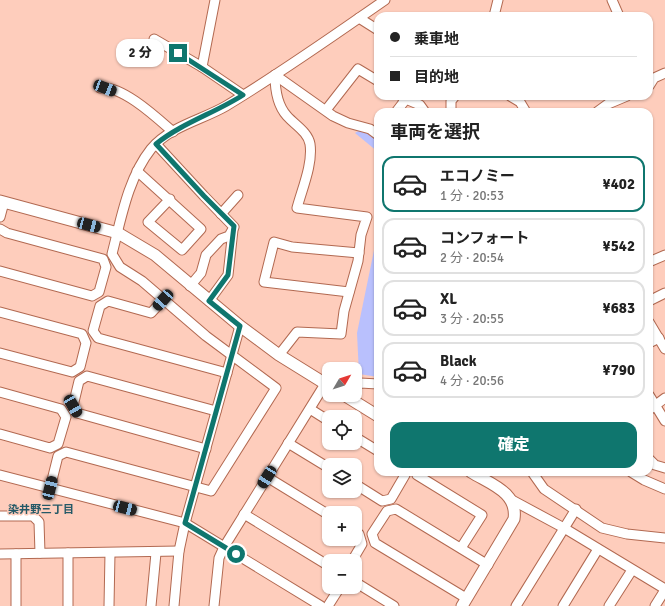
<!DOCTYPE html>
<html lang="ja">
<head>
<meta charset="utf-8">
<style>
	body { margin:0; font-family:Signika,"Noto Sans JP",sans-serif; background:#f2f2f2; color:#222; height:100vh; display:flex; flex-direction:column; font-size:15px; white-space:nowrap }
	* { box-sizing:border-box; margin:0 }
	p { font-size:13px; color:#767676 }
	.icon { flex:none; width:22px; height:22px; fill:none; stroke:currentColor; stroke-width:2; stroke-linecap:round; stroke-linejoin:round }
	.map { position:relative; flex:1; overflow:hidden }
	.drawer { position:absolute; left:374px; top:108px; width:279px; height:368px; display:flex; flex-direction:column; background:#fff; border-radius:12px; box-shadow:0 1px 3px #0004 }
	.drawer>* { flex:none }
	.top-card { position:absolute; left:374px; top:12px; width:279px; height:88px; border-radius:12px; box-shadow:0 1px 3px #0004; display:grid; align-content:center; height:88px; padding:0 16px; background:#fff }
	.needle { width:26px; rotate:51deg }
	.tools { position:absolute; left:322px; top:362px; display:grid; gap:8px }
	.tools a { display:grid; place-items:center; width:40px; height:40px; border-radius:8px; background:#fff; box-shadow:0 1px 3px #0004; font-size:20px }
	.end { position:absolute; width:18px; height:18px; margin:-9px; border:5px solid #0f766e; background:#fff; box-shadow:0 0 0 2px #fff }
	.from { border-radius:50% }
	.bubble { position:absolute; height:28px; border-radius:12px; background:#fff; box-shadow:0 1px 3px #0004; font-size:13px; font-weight:800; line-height:28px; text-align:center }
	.car { position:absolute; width:12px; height:24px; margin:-12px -6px; border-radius:5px; box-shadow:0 0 3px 1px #0007; background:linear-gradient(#222 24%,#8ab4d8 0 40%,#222 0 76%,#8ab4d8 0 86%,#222 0) }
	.top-card b { display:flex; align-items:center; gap:14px; height:38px; font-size:15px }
	.top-card b+b { border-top:1px solid #e0e0e0 }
	.top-card i { width:10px; height:10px; background:#222 }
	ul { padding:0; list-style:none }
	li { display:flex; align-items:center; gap:12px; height:56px; margin:0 8px 6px; padding:0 8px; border:2px solid #e0e0e0; border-radius:12px }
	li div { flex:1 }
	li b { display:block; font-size:15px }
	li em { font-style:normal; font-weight:800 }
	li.selected { border-color:#0f766e }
	li>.icon { width:36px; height:36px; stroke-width:1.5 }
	h2 { padding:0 16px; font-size:18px; line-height:48px }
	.action { display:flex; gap:8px; margin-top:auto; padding:8px 16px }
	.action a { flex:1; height:46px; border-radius:12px; background:#0f766e; color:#fff; font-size:16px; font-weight:800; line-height:46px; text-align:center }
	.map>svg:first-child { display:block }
	.green { fill:#b9c0fd }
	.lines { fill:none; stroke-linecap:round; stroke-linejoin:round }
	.minor-casing { stroke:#b26951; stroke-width:11 }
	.tertiary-casing { stroke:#b26951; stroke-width:13 }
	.minor { stroke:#fff; stroke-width:9 }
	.tertiary { stroke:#fff; stroke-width:11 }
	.route { stroke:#0f766e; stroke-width:5 }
	.labels { text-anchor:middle; stroke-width:3; stroke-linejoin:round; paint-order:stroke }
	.neighbourhood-label { font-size:11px; font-weight:bold; fill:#255967; stroke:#fecdbc }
</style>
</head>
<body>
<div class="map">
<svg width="665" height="606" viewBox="0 0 665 606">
	<rect width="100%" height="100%" fill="#fecdbc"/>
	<g class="green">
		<path d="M368 125 378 131V152L355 133Z"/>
		<path d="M378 231V377L359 374 357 333Z"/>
	</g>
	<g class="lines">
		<defs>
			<g id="minor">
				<path d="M612 0 619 16"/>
				<path d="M494 16 498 0"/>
				<path d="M359 18 378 30"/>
				<path d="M154 39 202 67 243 95"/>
				<path d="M202 67 215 0"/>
				<path d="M275 75C275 88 277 105 287 116 295 125 308 132 310 144 313 164 302 189 297 208L367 217 361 235 358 261 344 311 341 334 297 332 279 355"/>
				<path d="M275 75 333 116 348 123 370 129 378 135"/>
				<path d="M649 86 654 78 665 73"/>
				<path d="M100 88C122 85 157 118 173 132"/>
				<path d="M510 96 520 102 526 112"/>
				<path d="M406 99 420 105 425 112"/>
				<path d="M326 110 358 69 378 81"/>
				<path d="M396 112 406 99 402 97"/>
				<path d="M451 112V101L455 96"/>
				<path d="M597 112 608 104 627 96"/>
				<path d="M156 144 204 196 234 227 229 236 221 239 206 255 201 273 190 286"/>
				<path d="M137 171 201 229 182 250 148 222 170 199"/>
				<path d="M221 214 238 195"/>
				<path d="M0 217 4 202"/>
				<path d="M0 229 7 233 103 259 106 267 99 292 92 296 0 271"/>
				<path d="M649 262 665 255"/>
				<path d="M349 292 264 282 274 242 292 247 359 253"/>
				<path d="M163 300 151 313 108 301 100 306 93 331 98 338 227 373"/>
				<path d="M209 301 228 275 233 230"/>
				<path d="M649 301 665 293"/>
				<path d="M0 312 82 334 86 343 80 367 72 372 0 353"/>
				<path d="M649 322 665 349"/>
				<path d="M649 343 659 338"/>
				<path d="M355 385 360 383 378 384"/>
				<path d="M0 392 61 409 66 417 58 444 50 448 0 434"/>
				<path d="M649 395 665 421"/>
				<path d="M310 409 329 421"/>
				<path d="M649 410 665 398"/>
				<path d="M355 437 378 451"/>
				<path d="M288 443 329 468"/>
				<path d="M206 449 77 413 73 406 79 381 87 376 216 411"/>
				<path d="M649 459 655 465 665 468"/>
				<path d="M416 472 417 475 482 515 461 548"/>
				<path d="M532 472 544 489 602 528 627 534 665 538"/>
				<path d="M631 472 644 480 665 489"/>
				<path d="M0 475 185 523 321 606"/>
				<path d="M267 477 329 515"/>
				<path d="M355 484 382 501 391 499 405 475 404 472"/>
				<path d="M50 488 58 456 66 452 211 491 276 388 206 336 142 281 120 267 112 254C121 219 128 178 151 149 170 126 202 120 226 106 281 73 333 36 385 0"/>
				<path d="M512 500 564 528 665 589"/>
				<path d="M244 514 329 566"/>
				<path d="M0 516H33L39 522 40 553"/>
				<path d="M68 553V606"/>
				<path d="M0 554 179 551"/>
				<path d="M16 554V606"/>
				<path d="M352 561 362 544 359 534 355 531"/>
				<path d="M355 582 394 606"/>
				<path d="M466 598 375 543 372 534 387 511 396 509 488 565"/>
				<path d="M109 606 110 553"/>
				<path d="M151 606 156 553"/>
				<path d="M174 606 179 551 185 523 240 326"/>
				<path d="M214 606 219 558 224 547 325 384"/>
				<path d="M328 606 340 587"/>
				<path d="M516 606 576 509"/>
				<path d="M563 606 598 549"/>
				<path d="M609 606 632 570"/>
				<path d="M655 606 665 590"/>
			</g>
			<g id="tertiary">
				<path d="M0 201 118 233 155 255 240 326 279 355 329 386"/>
				<path d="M344 395 378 416"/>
				<path d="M462 606 514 519C518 492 490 484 471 472"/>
			</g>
		</defs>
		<use href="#minor" class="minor-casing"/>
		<use href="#tertiary" class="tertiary-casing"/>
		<use href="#minor" class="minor"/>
		<use href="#tertiary" class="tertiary"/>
	</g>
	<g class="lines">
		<path class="route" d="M178 53 243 95C215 113 182 123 156 144L204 196 234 226 228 275 209 301 240 326 185 523 236 554"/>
	</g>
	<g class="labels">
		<g class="neighbourhood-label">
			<text x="41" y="513">染井野三丁目</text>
		</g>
	</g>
</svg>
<div class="tools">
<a><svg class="needle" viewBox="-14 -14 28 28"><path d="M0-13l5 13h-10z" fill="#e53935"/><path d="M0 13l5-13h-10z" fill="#767676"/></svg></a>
<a><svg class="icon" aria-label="locate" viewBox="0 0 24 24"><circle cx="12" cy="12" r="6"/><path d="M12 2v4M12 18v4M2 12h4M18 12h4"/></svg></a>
<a><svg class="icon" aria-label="layers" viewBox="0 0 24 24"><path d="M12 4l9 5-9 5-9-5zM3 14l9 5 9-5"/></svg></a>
<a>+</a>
<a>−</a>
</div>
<i class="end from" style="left:236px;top:554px"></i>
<i class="end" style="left:178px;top:53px"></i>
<div class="bubble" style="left:116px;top:39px;width:48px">2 分</div>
<i class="car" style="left:105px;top:88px;rotate:111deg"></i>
<i class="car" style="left:89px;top:225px;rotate:105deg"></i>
<i class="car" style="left:163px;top:300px;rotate:222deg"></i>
<i class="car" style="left:73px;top:406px;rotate:150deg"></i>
<i class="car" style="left:267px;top:477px;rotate:212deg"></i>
<i class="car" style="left:50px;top:488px;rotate:14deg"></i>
<i class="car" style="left:125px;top:508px;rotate:105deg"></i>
<div class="top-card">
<b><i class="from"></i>乗車地</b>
<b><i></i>目的地</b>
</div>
<section class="drawer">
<h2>車両を選択</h2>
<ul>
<li class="selected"><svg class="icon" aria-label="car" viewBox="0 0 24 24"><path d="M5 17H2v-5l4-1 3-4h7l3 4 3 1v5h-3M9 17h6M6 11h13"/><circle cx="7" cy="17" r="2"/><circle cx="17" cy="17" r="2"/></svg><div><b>エコノミー</b><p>1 分 · 20:53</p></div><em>¥402</em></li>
<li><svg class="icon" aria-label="car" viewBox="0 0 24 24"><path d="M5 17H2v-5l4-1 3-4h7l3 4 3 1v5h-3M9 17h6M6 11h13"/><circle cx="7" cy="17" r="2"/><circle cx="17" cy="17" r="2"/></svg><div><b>コンフォート</b><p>2 分 · 20:54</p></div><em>¥542</em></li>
<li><svg class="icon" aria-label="car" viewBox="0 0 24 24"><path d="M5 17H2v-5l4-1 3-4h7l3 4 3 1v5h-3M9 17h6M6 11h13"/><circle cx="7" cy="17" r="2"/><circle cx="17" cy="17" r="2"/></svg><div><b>XL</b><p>3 分 · 20:55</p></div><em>¥683</em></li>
<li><svg class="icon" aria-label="car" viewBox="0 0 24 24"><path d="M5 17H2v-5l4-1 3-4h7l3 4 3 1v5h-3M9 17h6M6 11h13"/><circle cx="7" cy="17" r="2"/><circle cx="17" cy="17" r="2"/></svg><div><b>Black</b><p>4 分 · 20:56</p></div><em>¥790</em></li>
</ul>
<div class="action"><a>確定</a></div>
</section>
</div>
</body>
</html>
